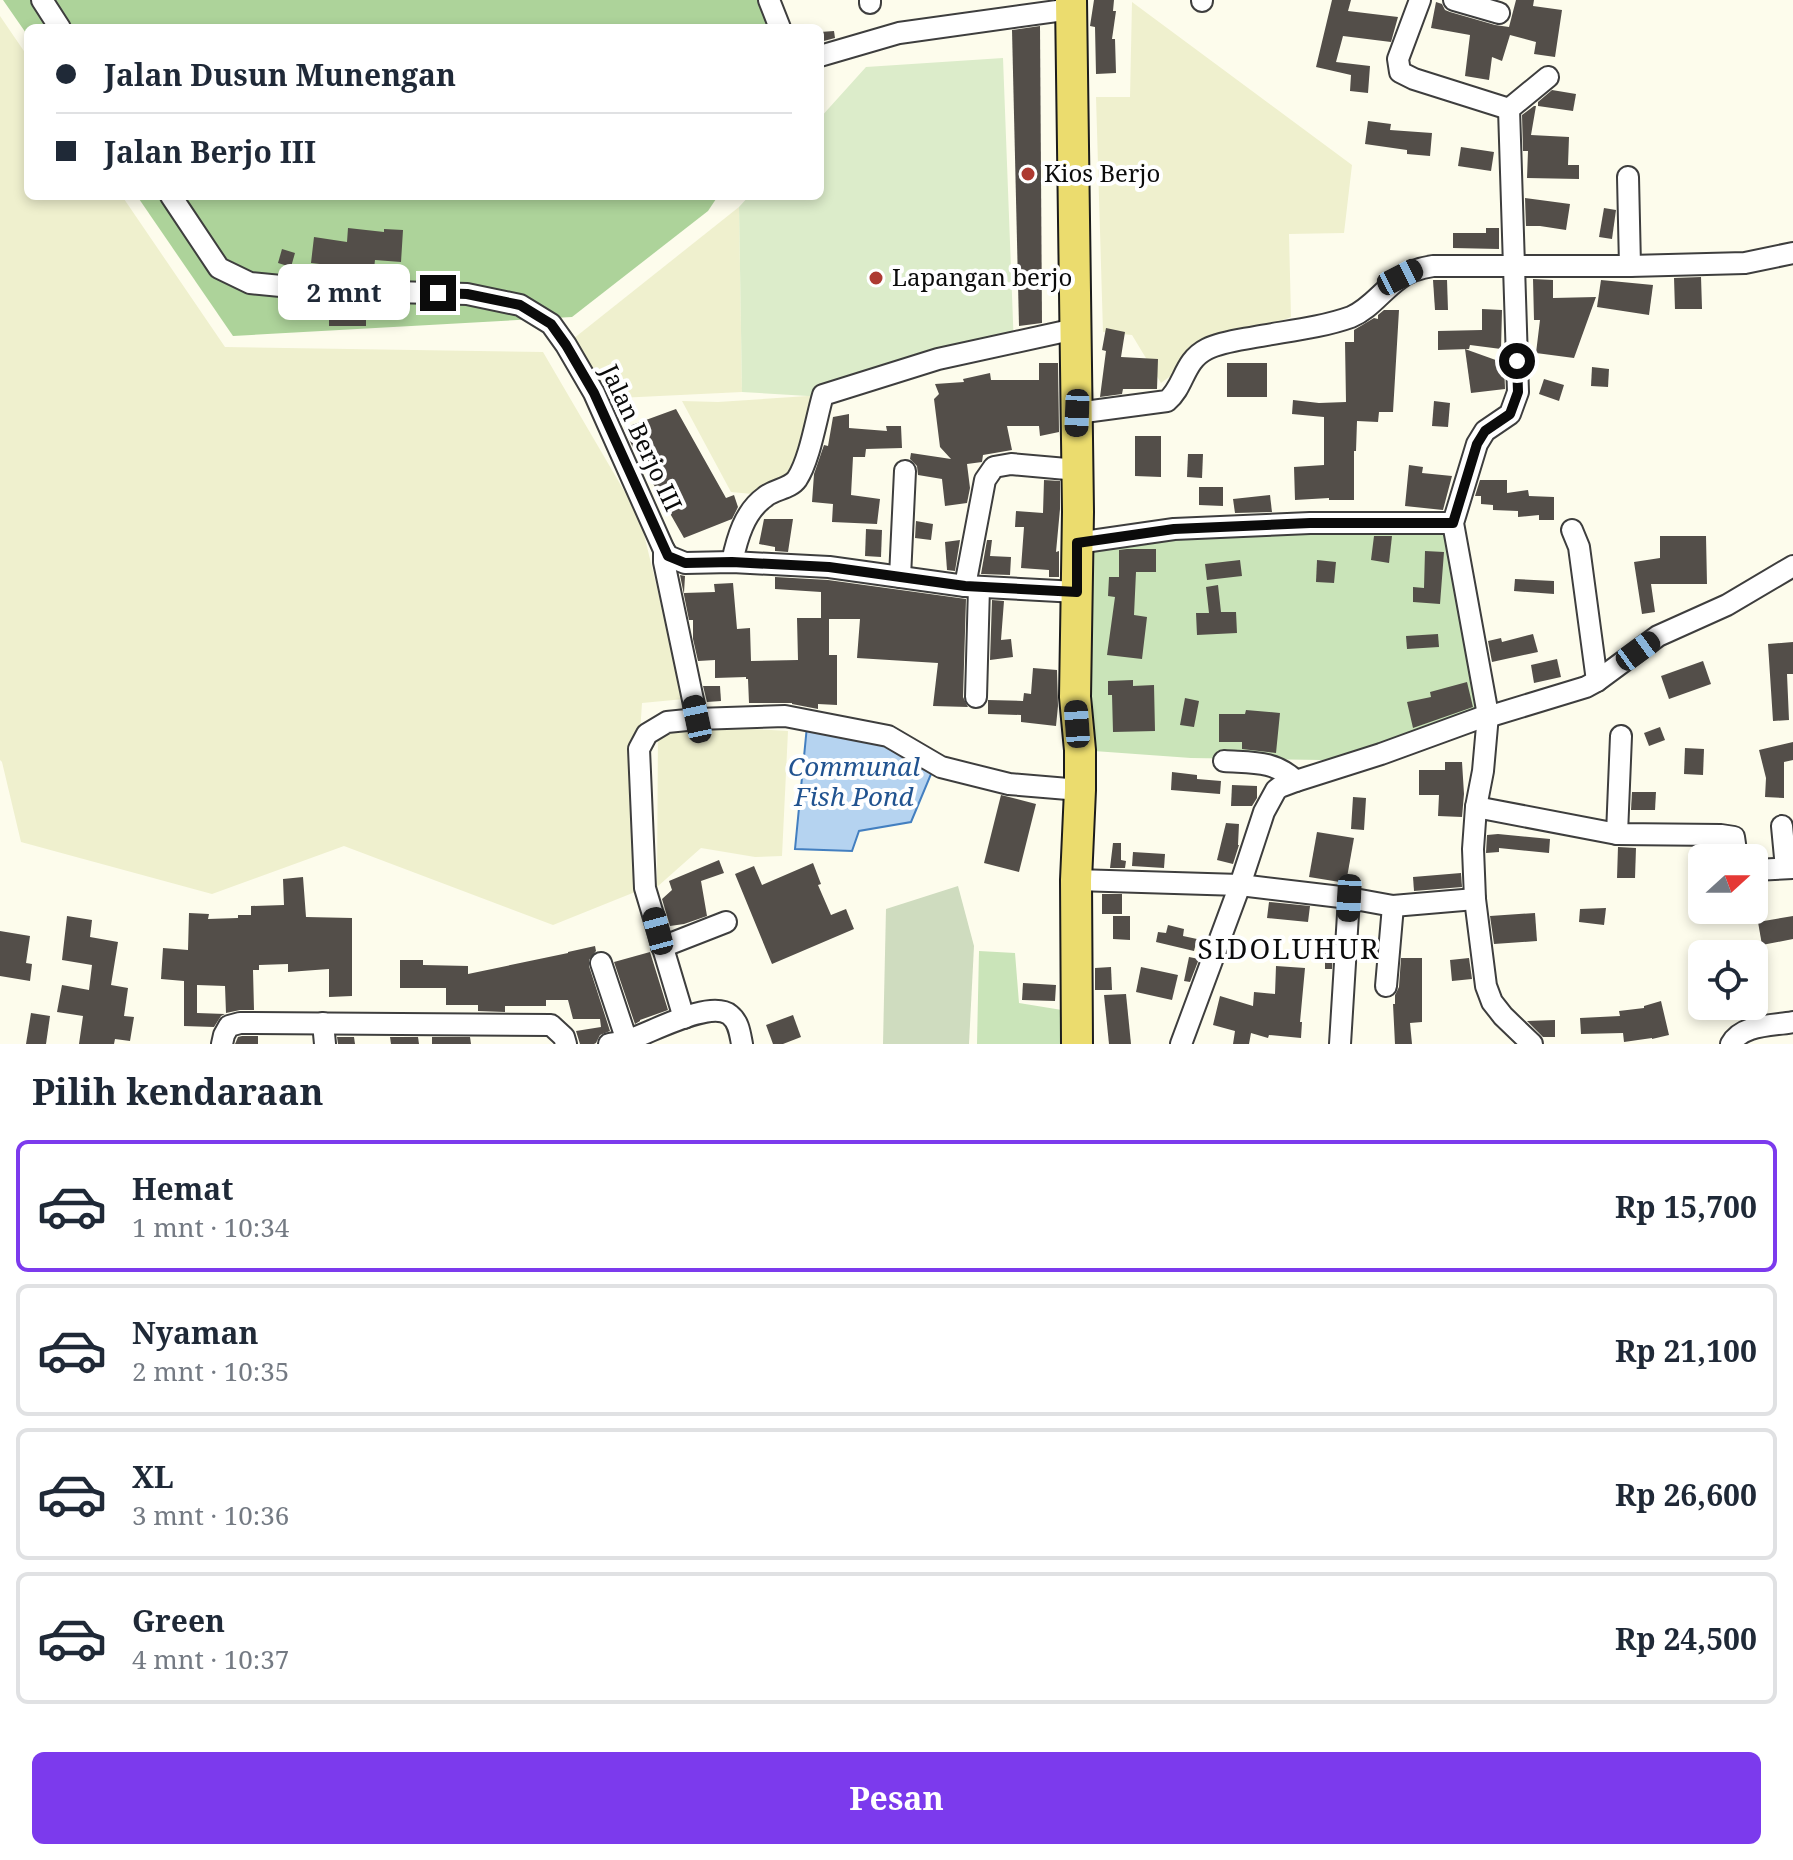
<!DOCTYPE html>
<html lang="id">
<head>
<meta charset="utf-8">
<style>
	body { margin:0; font-family:"Noto Serif",serif; background:#f2f2f3; color:#1f2937; height:100vh; display:flex; flex-direction:column; font-size:30px; white-space:nowrap }
	* { box-sizing:border-box; margin:0 }
	p { font-size:26px; color:#747a83 }
	.icon { flex:none; width:44px; height:44px; fill:none; stroke:currentColor; stroke-width:2; stroke-linecap:round; stroke-linejoin:round }
	.map { position:relative; height:1044px; overflow:hidden }
	.panel { display:flex; flex-direction:column; background:#fff; flex:1 }
	.panel>* { flex:none }
	.hud { position:absolute; left:24px; top:24px; width:800px; height:176px; border-radius:12px; box-shadow:0 4px 12px #0003; display:grid; align-content:center; height:176px; padding:0 32px; background:#fff }
	.needle { width:52px; rotate:69deg }
	.fabs { position:absolute; left:1688px; top:844px; display:grid; gap:16px }
	.fabs a { display:grid; place-items:center; width:80px; height:80px; border-radius:12px; background:#fff; box-shadow:0 4px 12px #0003; font-size:40px }
	.end { position:absolute; width:36px; height:36px; margin:-18px; border:10px solid #0b0b0b; background:#fff; box-shadow:0 0 0 4px #fff }
	.from { border-radius:50% }
	.bubble { position:absolute; height:56px; border-radius:12px; background:#fff; box-shadow:0 4px 12px #0003; font-size:26px; font-weight:700; line-height:56px; text-align:center }
	.car { position:absolute; width:24px; height:48px; margin:-24px -12px; border-radius:10px; box-shadow:0 0 6px 2px #0007; background:linear-gradient(#222 24%,#8ab4d8 0 40%,#222 0 76%,#8ab4d8 0 86%,#222 0) }
	.hud b { display:flex; align-items:center; gap:28px; height:76px; font-size:30px }
	.hud b+b { border-top:2px solid #e0e1e3 }
	.hud i { width:20px; height:20px; background:#1f2937 }
	ul { padding:0; list-style:none }
	li { display:flex; align-items:center; gap:24px; height:132px; margin:0 16px 12px; padding:0 16px; border:4px solid #e0e1e3; border-radius:12px }
	li div { flex:1 }
	li b { display:block; font-size:30px }
	li em { font-style:normal; font-weight:700 }
	li.active { border-color:#7c3aed }
	li>.icon { width:72px; height:72px; stroke-width:1.5 }
	h2 { padding:0 32px; font-size:36px; line-height:96px }
	.button { display:flex; gap:16px; margin-top:auto; padding:16px 32px }
	.button a { flex:1; height:92px; border-radius:12px; background:#7c3aed; color:#fff; font-size:32px; font-weight:700; line-height:92px; text-align:center }
	.map>svg:first-child { display:block }
	.farmland { fill:#eff0ce }
	.green { fill:#cae4b9 }
	.forest { fill:#add39a }
	.cemetery { fill:#cfdcbf }
	.pitch { fill:#dcecca }
	.water { fill:#b5d3f0; stroke:#437fc0; stroke-width:2 }
	.building { fill:#534e49 }
	.lines { fill:none; stroke-linecap:round; stroke-linejoin:round }
	.minor-casing { stroke:#3e3e3e; stroke-width:24 }
	.primary-casing { stroke:#1c1c1c; stroke-width:34 }
	.minor { stroke:#fff; stroke-width:20 }
	.primary { stroke:#ebdc6e; stroke-width:30 }
	.route { stroke:#0b0b0b; stroke-width:10 }
	.poi-dot { fill:#ad3a31; stroke:#fff; stroke-width:3 }
	.labels { text-anchor:middle; stroke-width:8; stroke-linejoin:round; paint-order:stroke }
	.poi-label { font-size:24px; fill:#0b0b0b; stroke:#fff; text-anchor:start }
	.street-label { font-size:24px; fill:#0b0b0b; stroke:#fff }
	.water-label { font-size:26px; font-style:italic; fill:#215390; stroke:#fff }
	.quarter-label { font-size:28px; letter-spacing:2px; fill:#0b0b0b; stroke:#fff }
</style>
</head>
<body>
<div class="map">
<svg width="1793" height="1044" viewBox="0 0 1793 1044">
	<rect width="100%" height="100%" fill="#fdfcec"/>
	<g class="farmland">
		<path d="M1132 2 1352 165 1344 233 1289 234 1291 317 1206 350 1161 383 1132 335 1103 332 1096 97H1130Z"/>
		<path d="M0 16 28 57V196H122L225 347 543 352 640 518 684 699 642 703 639 749 645 888 553 925 344 846 212 894 21 842 2 762 0 760Z"/>
		<path d="M739 207 742 392 598 399 568 343Z"/>
		<path d="M823 395 794 482 763 495 731 492 682 401 718 402Z"/>
		<path d="M707 726 788 731 782 856 755 857 701 848 657 887 658 732Z"/>
	</g>
	<g class="green">
		<path d="M1453 523 1494 715 1367 751 1323 760 1191 758 1080 750 1077 543Z"/>
		<path d="M979 951 1015 953 1019 1003 1068 1011V1044H977Z"/>
	</g>
	<g class="forest">
		<path d="M3 0H761L770 28H28V36Z"/>
		<path d="M137 196H718L708 211 572 317 233 336Z"/>
	</g>
	<path class="cemetery" d="M958 886 974 946 969 1044H883L886 909Z"/>
	<path class="pitch" d="M1003 58 1014 348 825 397 742 392 739 207 749 196H820V118L866 67Z"/>
	<path class="water" d="M807 726 886 738 934 767 911 822 859 831 852 851 795 849Z"/>
	<g class="building">
		<path d="M1094 0H1114L1113 11H1116L1112 39H1115L1116 73 1096 74 1095 27 1090 26Z"/>
		<path d="M1332 0H1351L1348 11 1398 17 1391 42 1343 36 1336 62 1370 66 1368 93 1350 91 1351 75 1316 67Z"/>
		<path d="M1516 0H1534L1533 6 1562 10 1555 57 1534 54 1536 42 1510 35 1502 61 1492 57 1489 80 1465 76 1470 35 1431 28 1436 2 1442 4 1445 10 1450 12 1495 25 1509 27Z"/>
		<path d="M1040 26 1042 323 1019 326 1012 30Z"/>
		<path d="M834 31 835 38 820 42V32Z"/>
		<path d="M1552 90 1576 94 1573 111 1538 106V102Z"/>
		<path d="M1534 106H1536L1531 135 1569 137 1568 165H1579V179L1527 178 1528 151H1523L1522 115Z"/>
		<path d="M1368 121 1391 124 1390 130 1432 133 1430 156 1407 154V150L1365 144Z"/>
		<path d="M1461 147 1494 152 1491 171 1458 166Z"/>
		<path d="M1525 198 1570 204 1566 230 1540 226H1526Z"/>
		<path d="M1604 208 1616 210 1612 239 1599 237Z"/>
		<path d="M348 228 384 232V229L403 230 401 262 375 260 373 278H344L345 267 311 263 314 237 347 242Z"/>
		<path d="M1486 228H1499V249L1453 248V233H1486Z"/>
		<path d="M282 249 295 253 291 267 278 263Z"/>
		<path d="M1701 277 1702 309H1675L1674 278Z"/>
		<path d="M1533 279 1553 280V298L1596 297 1574 358 1536 353 1540 320H1534Z"/>
		<path d="M1433 280H1447L1448 310H1435Z"/>
		<path d="M1601 280 1653 285 1649 315 1597 307Z"/>
		<path d="M340 304 397 305 396 318 366 317V326H329V308L340 307Z"/>
		<path d="M1482 309 1502 310 1501 349 1470 345 1469 349 1438 350V331L1482 330Z"/>
		<path d="M1384 310H1399L1393 412H1379L1378 422 1357 421 1356 451H1354V500H1329V498L1295 500 1294 467 1324 465V417L1292 414 1293 400 1319 403 1346 402 1345 342H1354V330L1374 318 1378 319V315Z"/>
		<path d="M1106 328 1125 332 1121 357 1158 359 1157 389H1123L1122 394 1100 397 1106 351 1102 350Z"/>
		<path d="M1465 349 1504 363 1505 389 1471 393Z"/>
		<path d="M1039 363H1058L1059 432 1040 436 1039 426H1007L1012 450 983 455 982 462 967 464 970 488 967 503 945 506 942 479 918 475 917 466 910 459 911 453 951 459 940 447 934 399 939 394 935 384 964 382 963 379 990 373 991 380H1039Z"/>
		<rect x="1227" y="363" width="40" height="34"/>
		<path d="M1592 367 1609 369 1608 387 1591 386Z"/>
		<path d="M1544 379 1564 385 1559 401 1539 394Z"/>
		<path d="M1434 401 1450 403 1448 427 1432 426Z"/>
		<path d="M676 409 726 498 734 495 738 507 732 519 684 538 634 450 624 428Z"/>
		<path d="M849 414V428L887 431 886 426H901L902 448 866 449 865 457H853L851 495 880 499 877 524 832 522 833 504 812 502 814 474 824 445 828 446 833 417Z"/>
		<path d="M1135 436H1161V477L1135 476Z"/>
		<path d="M1188 454H1203L1202 478 1187 477Z"/>
		<path d="M1409 465 1423 467 1422 473 1452 476 1443 510 1405 506Z"/>
		<path d="M1044 480 1060 481V509L1056 552 1059 551V577H1049V570L1021 568 1024 527H1015L1016 511 1043 513Z"/>
		<path d="M1480 480H1507V493L1528 490 1529 496 1554 497V520H1539V515L1518 517V511L1493 510V505L1481 504V496H1475Z"/>
		<path d="M1199 487H1223V506L1199 505Z"/>
		<path d="M1270 495 1272 512 1235 513 1233 499Z"/>
		<path d="M764 519H793L788 552 775 551V547L759 544Z"/>
		<path d="M916 521 933 524 931 540 915 538Z"/>
		<path d="M866 529 882 530 881 557 865 556Z"/>
		<path d="M1374 536H1392L1389 563 1371 560Z"/>
		<path d="M1660 536H1706L1707 584H1651L1655 612 1642 614 1634 562 1660 558Z"/>
		<path d="M960 540 955 571 947 570 945 542Z"/>
		<path d="M987 540H992L990 556 1011 557 1010 575 981 574Z"/>
		<path d="M1127 549H1156V572H1136L1134 615 1147 617 1142 659 1107 655 1115 597 1108 596 1109 577H1119V550Z"/>
		<path d="M1425 551 1444 552 1440 604 1413 602V587L1424 588Z"/>
		<path d="M1240 560 1242 576 1207 580 1205 564Z"/>
		<path d="M1317 560 1336 562 1334 583 1316 582Z"/>
		<path d="M680 575 685 576 684 593 715 592 714 584 733 583 737 629 750 628 751 661 798 660 797 618H821V592L775 589V577L828 580 966 599 963 697 968 707 933 706 938 663 857 658 860 619H829V655H837V705L818 704V709L792 704V703H749L748 679H746V677L715 678V660L698 661 693 639V620H689Z"/>
		<path d="M1515 579 1554 581V594L1514 591Z"/>
		<path d="M1218 585 1221 612H1236L1237 633 1197 635 1196 613H1209L1206 587Z"/>
		<path d="M992 600 1004 601 1001 640 1011 639 1013 657 990 660Z"/>
		<path d="M1438 634 1439 647 1407 649 1406 636Z"/>
		<path d="M1533 634 1538 652 1492 662 1488 641 1501 638 1502 642Z"/>
		<path d="M1793 642V674H1787L1789 720 1773 721 1768 644Z"/>
		<path d="M1557 659 1561 677 1534 683 1531 665Z"/>
		<path d="M1703 661 1711 684 1669 699 1661 676Z"/>
		<path d="M1033 668 1057 670 1058 706 1056 726 1021 722V715L988 714V700L1023 701 1024 693 1031 694Z"/>
		<path d="M1133 680V686L1154 685 1155 731 1113 732 1112 695H1108V681Z"/>
		<path d="M1467 682 1473 707 1413 728 1407 702 1431 697 1430 692Z"/>
		<path d="M703 686H720L721 701 707 702Z"/>
		<path d="M1185 698 1199 701 1194 727 1180 725Z"/>
		<path d="M1246 710 1280 713 1276 753 1242 749V742H1219V714H1245Z"/>
		<path d="M1660 727 1665 740 1649 746 1644 733Z"/>
		<path d="M1793 742V760L1784 762V798L1765 797 1766 778 1759 750Z"/>
		<path d="M1685 748 1704 749 1703 775 1684 774Z"/>
		<path d="M1445 762H1462L1464 794 1462 817 1438 816 1439 795H1419V770H1445Z"/>
		<path d="M1172 772 1197 775V779L1221 781 1220 794 1171 790Z"/>
		<path d="M1232 785 1257 786V798L1252 806H1231Z"/>
		<path d="M1632 792H1656L1655 810H1631Z"/>
		<path d="M1001 795 1036 804 1019 872 984 863Z"/>
		<path d="M1353 797 1366 798 1364 830 1351 829Z"/>
		<path d="M1226 823 1239 824 1238 845H1239L1233 864 1217 860Z"/>
		<path d="M1317 832 1354 838 1346 883 1309 877Z"/>
		<path d="M1498 834 1550 839 1549 853 1499 848V852L1486 853 1487 835Z"/>
		<path d="M1113 843H1121V860L1126 861 1125 868H1110Z"/>
		<path d="M1618 847 1636 848 1635 878H1617Z"/>
		<path d="M1133 852 1165 854 1164 868 1132 866Z"/>
		<path d="M719 860 724 873 701 881 707 916 684 924 670 926 662 899 672 890 669 881Z"/>
		<path d="M813 863 821 884 818 885 831 915 846 909 854 929 772 964 735 874 754 866 762 885Z"/>
		<path d="M1461 873 1462 887 1414 891 1413 877Z"/>
		<path d="M303 877 306 917 352 918V996L329 997V969L288 972V964L259 965V970H253L254 1010H240L226 1013 225 986 197 985V1013L225 1014 221 1016 214 1027 184 1026V981L161 979 163 948 188 950 189 913 209 914 208 919 238 918V915H251V906L284 905 283 879Z"/>
		<rect x="1102" y="894" width="20" height="20"/>
		<path d="M1269 902 1310 906 1308 922 1267 918Z"/>
		<path d="M1606 908 1604 925 1579 922 1580 909Z"/>
		<path d="M1535 913 1537 941 1494 944 1490 916Z"/>
		<path d="M67 916 92 920 90 937 118 942 111 985 128 988 124 1016 134 1017 130 1041 115 1039 114 1044H79L83 1016 57 1012 62 985 89 990 92 965 62 960Z"/>
		<path d="M1113 916H1130V940L1113 939Z"/>
		<path d="M1793 916V939L1762 945 1758 922Z"/>
		<path d="M1168 925 1184 929 1183 936 1197 939 1194 951 1156 942 1158 932 1166 933Z"/>
		<path d="M0 931 30 936 26 963 32 964 30 981 0 976Z"/>
		<path d="M595 946 596 951 589 960V966L610 1031 600 1035 596 1043 594 1044H580L576 1031 601 1027 600 1019H573L568 1000H546V1006H505V1012L478 1011V1005H446V988H400V960H423V965L468 966V974L568 953V952Z"/>
		<path d="M1325 946H1333L1332 969H1325Z"/>
		<path d="M650 952 668 1010 640 1020V1021L635 1024 614 962Z"/>
		<path d="M1189 957 1199 959 1190 982 1184 981Z"/>
		<path d="M1401 958H1422V1022L1410 1023 1412 1044H1395L1393 1004H1395V995L1399 987Z"/>
		<path d="M1469 958 1472 979 1452 981 1450 960Z"/>
		<path d="M1276 966 1305 968 1300 1022H1302L1301 1038 1269 1035 1268 1038 1251 1033 1249 1044H1233L1235 1031 1213 1025 1220 996 1253 1006 1254 992 1275 994Z"/>
		<path d="M1111 967 1112 990H1095V968Z"/>
		<path d="M1141 967 1178 975 1172 1000 1136 992Z"/>
		<path d="M1023 983 1056 985 1055 1001 1022 1000Z"/>
		<path d="M1126 994 1131 1044H1109L1104 995Z"/>
		<path d="M1661 1001 1669 1035 1652 1039V1038L1624 1042 1623 1033 1581 1034 1580 1018 1620 1016 1619 1011 1644 1008V1006Z"/>
		<path d="M31 1013 50 1016 46 1044H26Z"/>
		<path d="M793 1015 801 1037 783 1044H773L766 1025Z"/>
		<path d="M1555 1020V1037H1543L1527 1021Z"/>
		<path d="M242 1036H258V1044H235L238 1037Z"/>
		<path d="M337 1037H354L355 1044H338Z"/>
		<path d="M390 1037H418L419 1044H391Z"/>
		<path d="M432 1037H470L471 1044H432Z"/>
	</g>
	<g class="lines">
		<defs>
			<g id="minor">
				<path d="M42 0 60 28"/>
				<path d="M769 0 780 28"/>
				<path d="M870 0V3"/>
				<path d="M1202 0V1"/>
				<path d="M1420 0 1398 59 1400 72 1414 79 1509 109"/>
				<path d="M1454 0 1499 13"/>
				<path d="M820 56 899 33 1071 9"/>
				<path d="M1628 177 1630 266"/>
				<path d="M171 196 219 268 250 283 322 290 467 294 520 305 551 324 566 345 594 393 664 550V562L697 719"/>
				<path d="M1077 413 1167 401C1185 386 1183 361 1207 349 1221 342 1239 340 1255 337 1287 331 1320 328 1351 317 1370 309 1382 291 1399 279 1409 271 1420 268 1433 266H1630L1745 263 1793 253"/>
				<path d="M1572 530 1579 547 1597 681"/>
				<path d="M1077 543 1174 529 1310 523H1453"/>
				<path d="M664 550 668 556 685 563 732 562 829 567 965 586 1077 592"/>
				<path d="M732 562C737 539 744 512 765 497 774 489 790 489 797 479 810 459 816 419 823 395L938 359 1075 329"/>
				<path d="M900 577 905 471"/>
				<path d="M965 586 985 480 994 467 1011 464 1078 470"/>
				<path d="M976 697 979 587"/>
				<path d="M1224 761C1252 763 1274 760 1296 781"/>
				<path d="M1476 807 1617 834 1721 835 1734 837 1737 858"/>
				<path d="M1782 826 1786 868"/>
				<path d="M1617 834 1621 736"/>
				<path d="M1754 870 1793 868"/>
				<path d="M1076 880 1240 885 1349 898 1393 906 1475 899"/>
				<path d="M662 947 726 922"/>
				<path d="M601 963 627 1041"/>
				<path d="M1386 986 1393 906"/>
				<path d="M684 1018 645 888 639 749 647 734 667 722 697 719 785 716 888 736 941 767 1009 784 1080 790"/>
				<path d="M323 1023 325 1044"/>
				<path d="M222 1044 224 1035 229 1026 240 1023 551 1025 564 1037 566 1044"/>
				<path d="M609 1044C615 1043 622 1042 628 1040 651 1033 710 999 730 1015 739 1022 740 1034 742 1044"/>
				<path d="M1181 1044 1240 885 1264 812 1276 790 1280 787 1296 781 1381 754 1488 715H1494L1586 687 1597 681 1658 636 1727 605 1793 566"/>
				<path d="M1340 1044 1349 898"/>
				<path d="M1532 1044 1503 1016 1492 1002 1486 986 1475 899 1473 849 1476 807 1483 771 1488 715 1453 523 1477 444 1485 431 1510 414 1518 392 1509 109 1548 77"/>
				<path d="M1731 1044C1742 1024 1772 1026 1793 1022"/>
			</g>
			<path id="primary" d="M1071 0 1078 512 1075 697 1080 750V790L1076 880 1077 1044"/>
		</defs>
		<use href="#minor" class="minor-casing"/>
		<use href="#primary" class="primary-casing"/>
		<use href="#minor" class="minor"/>
		<use href="#primary" class="primary"/>
	</g>
	<g class="lines">
		<path class="route" d="M438 293 467 294 520 305 551 324 566 345 594 393 668 556 685 563 732 562 829 567 965 586 1077 592V543L1174 529 1310 523H1453L1477 444 1485 431 1510 414 1518 392 1517 361"/>
	</g>
	<g class="poi-dot">
		<circle cx="1028" cy="174" r="8"/>
		<circle cx="876" cy="278" r="8"/>
	</g>
	<g class="labels">
		<g class="poi-label">
			<text x="1044" y="182">Kios Berjo</text>
			<text x="892" y="286">Lapangan berjo</text>
		</g>
		<g class="street-label">
			<text transform="translate(641 438) rotate(65)" y="8">Jalan Berjo III</text>
		</g>
		<g class="water-label">
			<text x="854" y="776">Communal<tspan x="854" dy="30">Fish Pond</tspan></text>
		</g>
		<g class="quarter-label">
			<text x="1289" y="959">SIDOLUHUR</text>
		</g>
	</g>
</svg>
<div class="fabs">
<a><svg class="needle" viewBox="-14 -14 28 28"><path d="M0-13l5 13h-10z" fill="#e53935"/><path d="M0 13l5-13h-10z" fill="#747a83"/></svg></a>
<a><svg class="icon" aria-label="locate" viewBox="0 0 24 24"><circle cx="12" cy="12" r="6"/><path d="M12 2v4M12 18v4M2 12h4M18 12h4"/></svg></a>
</div>
<i class="end from" style="left:1517px;top:361px"></i>
<i class="end" style="left:438px;top:293px"></i>
<div class="bubble" style="left:278px;top:264px;width:132px">2 mnt</div>
<i class="car" style="left:1400px;top:277px;rotate:63deg"></i>
<i class="car" style="left:1077px;top:413px;rotate:182deg"></i>
<i class="car" style="left:1638px;top:651px;rotate:54deg"></i>
<i class="car" style="left:697px;top:719px;rotate:348deg"></i>
<i class="car" style="left:1077px;top:724px;rotate:356deg"></i>
<i class="car" style="left:1349px;top:898px;rotate:183deg"></i>
<i class="car" style="left:658px;top:931px;rotate:345deg"></i>
<div class="hud">
<b><i class="from"></i>Jalan Dusun Munengan</b>
<b><i></i>Jalan Berjo III</b>
</div>
</div>
<section class="panel">
<h2>Pilih kendaraan</h2>
<ul>
<li class="active"><svg class="icon" aria-label="car" viewBox="0 0 24 24"><path d="M5 17H2v-5l4-1 3-4h7l3 4 3 1v5h-3M9 17h6M6 11h13"/><circle cx="7" cy="17" r="2"/><circle cx="17" cy="17" r="2"/></svg><div><b>Hemat</b><p>1 mnt · 10:34</p></div><em>Rp 15,700</em></li>
<li><svg class="icon" aria-label="car" viewBox="0 0 24 24"><path d="M5 17H2v-5l4-1 3-4h7l3 4 3 1v5h-3M9 17h6M6 11h13"/><circle cx="7" cy="17" r="2"/><circle cx="17" cy="17" r="2"/></svg><div><b>Nyaman</b><p>2 mnt · 10:35</p></div><em>Rp 21,100</em></li>
<li><svg class="icon" aria-label="car" viewBox="0 0 24 24"><path d="M5 17H2v-5l4-1 3-4h7l3 4 3 1v5h-3M9 17h6M6 11h13"/><circle cx="7" cy="17" r="2"/><circle cx="17" cy="17" r="2"/></svg><div><b>XL</b><p>3 mnt · 10:36</p></div><em>Rp 26,600</em></li>
<li><svg class="icon" aria-label="car" viewBox="0 0 24 24"><path d="M5 17H2v-5l4-1 3-4h7l3 4 3 1v5h-3M9 17h6M6 11h13"/><circle cx="7" cy="17" r="2"/><circle cx="17" cy="17" r="2"/></svg><div><b>Green</b><p>4 mnt · 10:37</p></div><em>Rp 24,500</em></li>
</ul>
<div class="button"><a>Pesan</a></div>
</section>
</body>
</html>
